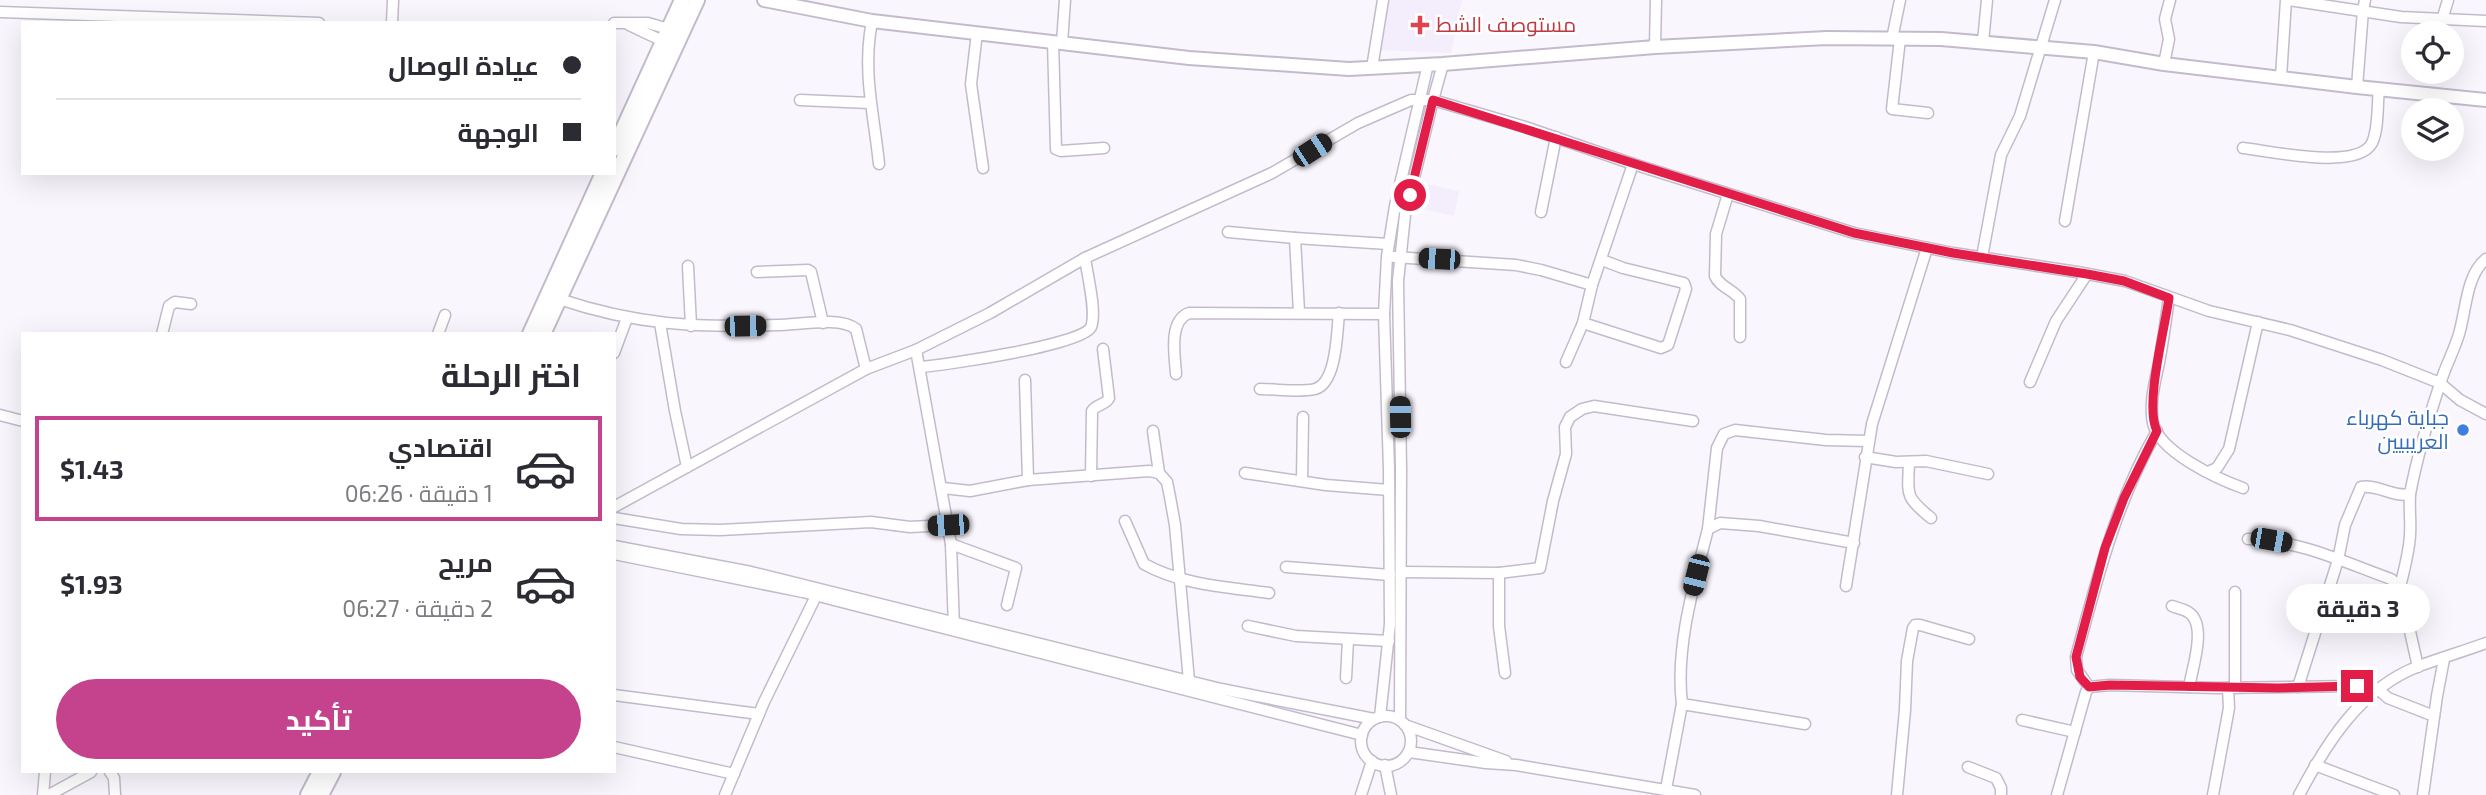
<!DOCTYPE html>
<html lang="ar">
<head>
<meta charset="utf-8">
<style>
	body { margin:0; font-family:"Exo 2",Cairo,sans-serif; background:#f7f7f7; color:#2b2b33; direction:rtl; height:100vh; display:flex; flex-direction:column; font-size:26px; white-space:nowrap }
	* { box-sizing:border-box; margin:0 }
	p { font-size:23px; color:#7c7c81 }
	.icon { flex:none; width:38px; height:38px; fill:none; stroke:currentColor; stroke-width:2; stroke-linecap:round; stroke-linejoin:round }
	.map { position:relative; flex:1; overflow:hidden; direction:ltr }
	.details { position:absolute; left:21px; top:332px; width:595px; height:441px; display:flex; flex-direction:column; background:#fff; border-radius:0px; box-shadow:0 7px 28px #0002; direction:rtl }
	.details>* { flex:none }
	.guide { position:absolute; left:21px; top:21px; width:595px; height:154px; border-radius:0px; box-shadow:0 7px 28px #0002; direction:rtl; display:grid; align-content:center; height:154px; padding:0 35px; background:#fff }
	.tools { position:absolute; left:2401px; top:21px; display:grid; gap:14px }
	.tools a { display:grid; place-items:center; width:63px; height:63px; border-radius:50%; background:#fff; box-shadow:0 7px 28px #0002; font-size:35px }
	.end { position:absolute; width:32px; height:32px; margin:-16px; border:9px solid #e11d48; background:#fff; box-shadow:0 0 0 4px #fff }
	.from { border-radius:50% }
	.bubble { position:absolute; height:49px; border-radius:24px; background:#fff; box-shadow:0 7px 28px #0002; font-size:23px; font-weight:700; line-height:49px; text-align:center; direction:rtl }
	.car { position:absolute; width:21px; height:42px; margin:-21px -10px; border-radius:9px; box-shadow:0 0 5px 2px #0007; background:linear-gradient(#222 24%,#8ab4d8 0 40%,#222 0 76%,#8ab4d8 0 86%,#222 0) }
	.guide b { display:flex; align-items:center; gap:24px; height:66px; font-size:26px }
	.guide b+b { border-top:2px solid #e1e1e2 }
	.guide i { width:18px; height:18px; background:#2b2b33 }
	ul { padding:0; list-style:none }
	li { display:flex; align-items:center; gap:21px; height:105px; margin:0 14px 10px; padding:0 21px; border:4px solid transparent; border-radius:0px }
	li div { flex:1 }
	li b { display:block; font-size:26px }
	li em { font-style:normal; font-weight:700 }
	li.on { border-color:#c4438c }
	li>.icon { width:63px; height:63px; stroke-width:1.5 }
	h2 { padding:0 35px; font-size:32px; line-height:84px }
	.cta { display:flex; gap:14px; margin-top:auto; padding:14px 35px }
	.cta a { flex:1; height:80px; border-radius:42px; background:#c4438c; color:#fff; font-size:28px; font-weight:700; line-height:80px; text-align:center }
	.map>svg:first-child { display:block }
	.built { fill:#f4edfc }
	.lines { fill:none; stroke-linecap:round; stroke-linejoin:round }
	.minor-casing { stroke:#c3bbcc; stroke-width:13 }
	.tertiary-casing { stroke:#c3bbcc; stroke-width:16 }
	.secondary-casing { stroke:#c3bbcc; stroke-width:18 }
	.minor { stroke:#fff; stroke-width:10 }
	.tertiary { stroke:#fff; stroke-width:12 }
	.secondary { stroke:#fff; stroke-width:14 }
	.route { stroke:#e11d48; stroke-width:9 }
	.health-dot { fill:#e0444e; stroke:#fff; stroke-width:2.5 }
	.shop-dot { fill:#3f7fe0; stroke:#fff; stroke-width:2.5 }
	.labels { text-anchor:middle; stroke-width:5; stroke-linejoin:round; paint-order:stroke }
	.health-label { font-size:21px; fill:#be3a42; stroke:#fff; text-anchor:start }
	.shop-label { font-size:21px; fill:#366cbe; stroke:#fff; text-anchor:end }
</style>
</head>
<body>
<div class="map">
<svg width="2486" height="795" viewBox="0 0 2486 795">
	<rect width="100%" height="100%" fill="#f9f6fd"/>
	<g class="built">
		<path d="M1388 0H1462L1451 53 1379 50Z"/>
		<path d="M1416 182 1459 191 1454 216 1410 206Z"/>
	</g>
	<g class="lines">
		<defs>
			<g id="minor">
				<path d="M2289 0 2401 17 2486 21"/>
				<path d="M0 12 319 23"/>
				<path d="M2442 20 2448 0"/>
				<path d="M872 21C862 72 874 114 879 164"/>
				<path d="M392 23 393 0"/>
				<path d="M614 23H648L672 30"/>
				<path d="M629 25 669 44"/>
				<path d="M977 33 971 84 983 168"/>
				<path d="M1892 39 1900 0"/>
				<path d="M1900 39 1892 109 1928 113"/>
				<path d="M1053 42 1056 149 1061 151 1104 148"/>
				<path d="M1983 42 1987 0"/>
				<path d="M1062 43 1065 0"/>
				<path d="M1655 47 1656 0"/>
				<path d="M2164 64 2169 39 2165 19 2170 0"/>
				<path d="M1372 68 1383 0"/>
				<path d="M2281 77 2286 0"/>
				<path d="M2357 87 2363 10 2365 0"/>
				<path d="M800 100 869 103"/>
				<path d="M2243 148C2271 151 2357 171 2372 143 2379 128 2377 105 2379 89"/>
				<path d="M1728 194 1716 234 1715 276C1719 286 1733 290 1740 299V337"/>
				<path d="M1541 212 1556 137"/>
				<path d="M2065 221 2094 52"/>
				<path d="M1228 232 1295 238"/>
				<path d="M1394 257 1516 265 1541 270 1592 285 1633 164"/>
				<path d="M1982 257 2001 155 2020 116 2055 0"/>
				<path d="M688 266 691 326"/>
				<path d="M757 272 808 270 811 272 823 323"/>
				<path d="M1592 285 1583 323 1661 348 1668 345 1686 289 1684 283 1623 268 1602 260"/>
				<path d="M2169 298C2166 320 2163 341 2159 363 2155 382 2149 403 2153 423 2159 452 2218 479 2243 488"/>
				<path d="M559 299C637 325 696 328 777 325 798 325 840 316 856 329L866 369"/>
				<path d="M1299 312 1295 238 1388 244"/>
				<path d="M660 323 675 411 687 467"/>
				<path d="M162 334 169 306 175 302 191 304"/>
				<path d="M438 334 445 315"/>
				<path d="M916 350 951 544 954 627"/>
				<path d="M614 353 627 318"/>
				<path d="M1566 362 1583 323"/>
				<path d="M920 367C945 365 1083 345 1091 327 1097 312 1087 274 1085 258"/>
				<path d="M1176 374C1175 356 1168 321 1189 313L1384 314"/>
				<path d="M1025 380 1028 480"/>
				<path d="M2030 382 2056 321 2087 274"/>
				<path d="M1260 389C1278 389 1298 393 1315 389 1337 383 1337 331 1339 313"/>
				<path d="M0 415 23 421"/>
				<path d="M1153 431 1159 473"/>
				<path d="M1865 457 1896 462 1926 461 1988 474"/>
				<path d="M1909 462C1908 495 1904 496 1931 518"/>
				<path d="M2208 472 2217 468 2229 449 2258 322"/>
				<path d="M1245 473 1326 485 1389 490"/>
				<path d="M1091 476 1092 411C1096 404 1106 405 1109 398L1103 349"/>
				<path d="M1302 481 1303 417"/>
				<path d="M943 488 970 491 1028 480 1149 471 1159 473 1167 482 1170 497 1175 525 1189 681"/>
				<path d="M614 507 866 369 916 350 990 313 1085 258 1272 173 1358 123 1411 100H1433L1525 127 1633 164 1854 233 1953 253 2077 272 2125 281 2209 311 2290 330 2382 360 2440 383 2460 400 2486 414"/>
				<path d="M614 518 681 529 720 530 871 522 910 527 948 525"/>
				<path d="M1125 521 1144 564C1182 585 1226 587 1269 593"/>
				<path d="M1708 529 1717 448 1724 434 1735 430 1826 440 1868 441"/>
				<path d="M2248 539C2298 540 2344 562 2391 579L2400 587 2418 667"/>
				<path d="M951 544 1016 568 1007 605"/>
				<path d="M614 546 751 572 1221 689 1374 719"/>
				<path d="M614 554 803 592 1362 735"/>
				<path d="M1286 567 1390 575"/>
				<path d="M1402 572 1499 573V626L1505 673"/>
				<path d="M1499 573 1540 568 1553 501 1566 454 1565 427 1570 417 1582 409 1594 406 1693 421"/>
				<path d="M1846 586 1872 424 1927 248"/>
				<path d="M2400 587C2404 570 2409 553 2410 535 2411 521 2409 508 2410 494"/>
				<path d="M2235 592V688"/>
				<path d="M2172 606C2177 608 2184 609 2188 612 2208 624 2192 669 2189 687"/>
				<path d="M1248 626 1296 636 1389 641"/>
				<path d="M1346 678 1348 640"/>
				<path d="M2089 687 2077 670 2076 657C2097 579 2116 502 2157 431"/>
				<path d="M2298 687 2338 560 2345 525 2361 487C2378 484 2394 498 2410 494 2417 457 2428 420 2440 384 2445 367 2454 351 2459 334 2466 311 2466 275 2486 259"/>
				<path d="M614 695 759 714"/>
				<path d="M1682 704C1675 648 1694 584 1708 529L1720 523 1759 526 1854 543"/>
				<circle cx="1386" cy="741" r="25"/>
				<path d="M1380 717 1390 624 1389 469 1384 314 1387 256 1395 206 1428 64"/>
				<path d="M1400 720 1401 469 1398 281 1405 215 1433 100 1443 64"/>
				<path d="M2022 720 2075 732"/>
				<path d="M1405 725 1506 761"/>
				<path d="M614 747 734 774"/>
				<path d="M1409 752 1486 763 1516 765 1695 795"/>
				<path d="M1385 765 1391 795"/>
				<path d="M2315 765 2394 795"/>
				<path d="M1968 767 1996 778 2001 788V795"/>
				<path d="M110 772 114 778 115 795"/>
				<path d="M1666 789 1682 704 1805 724"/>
				<path d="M43 795 45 772"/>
				<path d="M49 795 91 772"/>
				<path d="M725 795 764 702 816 596"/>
				<path d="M1361 795 1372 761"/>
				<path d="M1897 795 1905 710 1907 661 1913 628 1915 625H1920L1969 639"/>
				<path d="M2057 795 2086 692 2089 687 2110 685 2217 688 2357 686 2378 689 2388 698 2434 716"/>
				<path d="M2213 795 2229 708 2228 688"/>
				<path d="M2299 795C2327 742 2360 689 2419 666 2441 658 2464 651 2486 643"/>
				<path d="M2423 795 2437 696 2444 659"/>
			</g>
			<path id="tertiary" d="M764 0 872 21 1189 58 1349 69 1443 64 1655 47 1827 38 1941 39 2094 52 2164 64 2357 87 2486 100"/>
			<g id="secondary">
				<path d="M614 149 682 0"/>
				<path d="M530 334 603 173"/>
				<path d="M543 334 697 0"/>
				<path d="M308 795 320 772"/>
				<path d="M321 795 333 772"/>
			</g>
		</defs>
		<use href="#minor" class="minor-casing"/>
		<use href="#tertiary" class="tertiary-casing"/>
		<use href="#secondary" class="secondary-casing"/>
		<use href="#minor" class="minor"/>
		<use href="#tertiary" class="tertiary"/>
		<use href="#secondary" class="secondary"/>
	</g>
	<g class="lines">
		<path class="route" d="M1410 195 1433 100 1854 233 1953 253 2087 274 2124 281 2169 298C2165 328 2144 406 2157 431L2124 498 2105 548 2076 657 2080 677 2089 687 2110 685 2278 688 2357 686"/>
	</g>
	<path class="health-dot" d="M1416.5 14.5h7v7h7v7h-7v7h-7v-7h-7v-7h7z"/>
	<circle class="shop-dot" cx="2463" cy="430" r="7"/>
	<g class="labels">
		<g class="health-label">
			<text x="1436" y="32">مستوصف الشط</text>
		</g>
		<g class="shop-label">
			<text x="2449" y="425">جباية كهرباء<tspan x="2449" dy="24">العريبيين</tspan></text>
		</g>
	</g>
</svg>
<div class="tools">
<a><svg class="icon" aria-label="locate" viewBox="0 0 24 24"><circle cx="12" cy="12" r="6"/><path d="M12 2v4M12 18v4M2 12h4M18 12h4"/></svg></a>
<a><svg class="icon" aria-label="layers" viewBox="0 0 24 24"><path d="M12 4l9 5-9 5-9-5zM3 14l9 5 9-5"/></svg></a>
</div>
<i class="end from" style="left:1410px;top:195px"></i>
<i class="end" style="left:2357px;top:686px"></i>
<div class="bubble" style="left:2286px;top:584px;width:144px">3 دقيقة</div>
<i class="car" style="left:1312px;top:150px;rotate:57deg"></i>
<i class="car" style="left:1439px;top:259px;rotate:273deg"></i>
<i class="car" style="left:745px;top:326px;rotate:89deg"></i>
<i class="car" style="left:1400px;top:417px;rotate:359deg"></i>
<i class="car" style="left:948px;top:525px;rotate:267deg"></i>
<i class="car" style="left:2271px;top:540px;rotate:100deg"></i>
<i class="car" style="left:1696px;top:575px;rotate:194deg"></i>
<div class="guide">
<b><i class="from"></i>عيادة الوصال</b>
<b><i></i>الوجهة</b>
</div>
<section class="details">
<h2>اختر الرحلة</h2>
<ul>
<li class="on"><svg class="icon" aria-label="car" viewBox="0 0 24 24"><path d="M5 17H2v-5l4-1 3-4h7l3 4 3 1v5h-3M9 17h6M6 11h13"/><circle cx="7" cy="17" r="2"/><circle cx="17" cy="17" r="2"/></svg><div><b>اقتصادي</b><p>1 دقيقة · 06:26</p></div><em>$1.43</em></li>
<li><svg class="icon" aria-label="car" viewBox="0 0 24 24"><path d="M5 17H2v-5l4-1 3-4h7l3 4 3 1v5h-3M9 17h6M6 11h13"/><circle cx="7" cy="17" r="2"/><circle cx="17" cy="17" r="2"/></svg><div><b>مريح</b><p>2 دقيقة · 06:27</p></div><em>$1.93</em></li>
</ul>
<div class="cta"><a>تأكيد</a></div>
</section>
</div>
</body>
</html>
